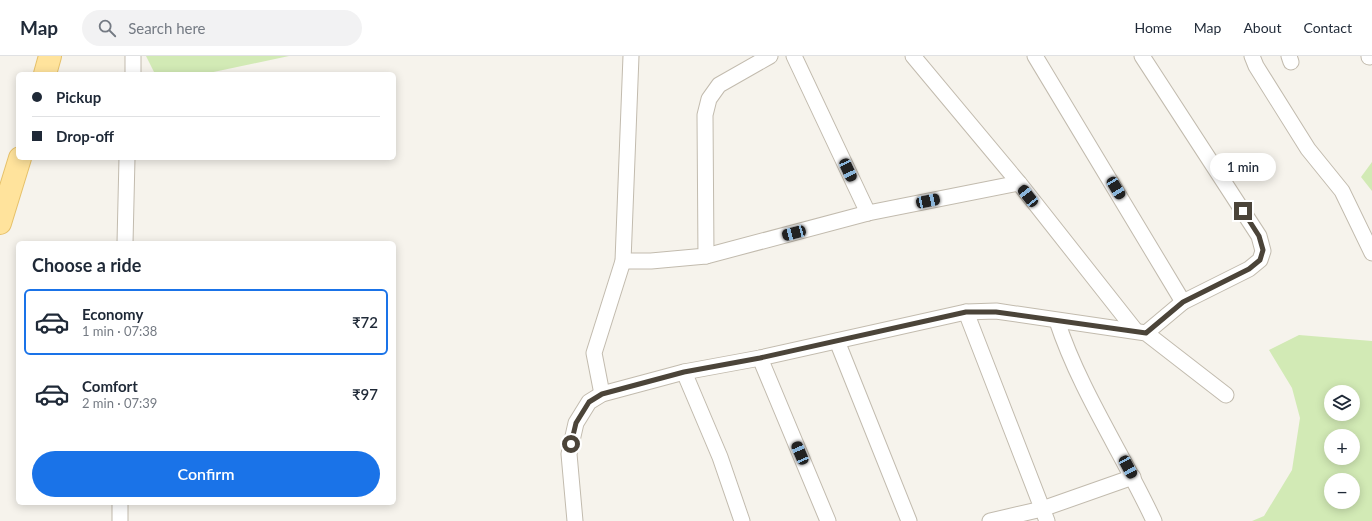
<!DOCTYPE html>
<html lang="en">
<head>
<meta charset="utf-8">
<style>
	body { margin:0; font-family:Lato,sans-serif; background:#f2f2f3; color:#1f2937; height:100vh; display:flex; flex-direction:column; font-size:15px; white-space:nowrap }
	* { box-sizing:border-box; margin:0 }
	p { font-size:13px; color:#747a83 }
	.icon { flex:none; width:22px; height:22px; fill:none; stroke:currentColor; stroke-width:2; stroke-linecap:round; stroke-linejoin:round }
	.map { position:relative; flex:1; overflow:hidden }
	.panel { position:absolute; left:16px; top:185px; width:380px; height:264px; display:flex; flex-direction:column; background:#fff; border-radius:6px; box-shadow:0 2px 10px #0003 }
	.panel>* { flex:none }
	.hud { position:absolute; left:16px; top:16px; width:380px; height:88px; border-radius:6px; box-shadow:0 2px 10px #0003; display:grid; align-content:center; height:88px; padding:0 16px; background:#fff }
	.buttons { position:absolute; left:1324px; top:329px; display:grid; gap:8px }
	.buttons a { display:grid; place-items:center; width:36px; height:36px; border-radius:50%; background:#fff; box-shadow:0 2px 10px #0003; font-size:20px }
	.end { position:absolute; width:18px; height:18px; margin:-9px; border:5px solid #4b4439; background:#fff; box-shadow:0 0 0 2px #fff }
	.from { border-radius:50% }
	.bubble { position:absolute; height:28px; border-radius:14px; background:#fff; box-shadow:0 2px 10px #0003; font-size:13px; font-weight:600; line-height:28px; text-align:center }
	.car { position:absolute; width:12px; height:24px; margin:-12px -6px; border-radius:5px; box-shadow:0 0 3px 1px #0007; background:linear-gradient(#222 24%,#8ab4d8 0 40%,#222 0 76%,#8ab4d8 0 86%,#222 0) }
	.hud b { display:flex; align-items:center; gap:14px; height:38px; font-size:15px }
	.hud b+b { border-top:1px solid #e0e1e3 }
	.hud i { width:10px; height:10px; background:#1f2937 }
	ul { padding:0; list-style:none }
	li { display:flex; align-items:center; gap:12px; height:66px; margin:0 8px 6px; padding:0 8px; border:2px solid transparent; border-radius:6px }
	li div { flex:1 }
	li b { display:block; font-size:15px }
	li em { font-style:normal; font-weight:600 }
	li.active { border-color:#1a73e8 }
	li>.icon { width:36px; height:36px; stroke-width:1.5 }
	h2 { padding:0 16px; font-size:18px; line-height:48px }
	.action { display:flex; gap:8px; margin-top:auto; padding:8px 16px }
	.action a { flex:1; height:46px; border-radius:24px; background:#1a73e8; color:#fff; font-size:16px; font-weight:600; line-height:46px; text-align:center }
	header { display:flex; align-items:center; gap:24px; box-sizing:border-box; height:56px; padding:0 20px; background:#fff; border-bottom:1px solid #e0e1e3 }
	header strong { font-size:19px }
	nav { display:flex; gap:22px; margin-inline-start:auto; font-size:14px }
	.search { width:280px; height:36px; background:#f2f2f3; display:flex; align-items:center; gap:10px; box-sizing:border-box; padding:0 14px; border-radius:22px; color:#747a83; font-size:15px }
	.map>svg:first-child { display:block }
	.green { fill:#d2eab5; fill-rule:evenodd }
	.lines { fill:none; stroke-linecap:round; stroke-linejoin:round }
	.minor-casing { stroke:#c2bbae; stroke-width:17 }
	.primary-casing { stroke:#e6c16a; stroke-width:24 }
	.minor { stroke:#fff; stroke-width:15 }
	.primary { stroke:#ffe39c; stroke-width:22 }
	.route { stroke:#4b4439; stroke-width:5 }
</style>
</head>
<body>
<header>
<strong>Map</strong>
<div class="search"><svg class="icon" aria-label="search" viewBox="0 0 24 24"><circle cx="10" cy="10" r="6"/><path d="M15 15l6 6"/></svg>Search here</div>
<nav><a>Home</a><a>Map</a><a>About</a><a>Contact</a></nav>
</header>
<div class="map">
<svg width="1372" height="465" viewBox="0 0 1372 465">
	<rect width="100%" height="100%" fill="#f6f3ec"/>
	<g class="green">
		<path d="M146 0H289L204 18H155Z"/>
		<path d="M1372 106V135L1361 121Z"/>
		<path d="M1299 279 1372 285V465H1252L1264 460 1292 414 1300 362 1292 332 1269 294ZM1331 336H1353V358H1331ZM1331 380H1353V402H1331ZM1331 424H1353V446H1331Z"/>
	</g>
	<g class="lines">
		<defs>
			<g id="minor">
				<path d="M133 0V18"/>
				<path d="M794 0 868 157"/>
				<path d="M913 0 1019 127 1135 274"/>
				<path d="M1035 0 1183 246"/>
				<path d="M1142 0 1259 180 1263 195 1260 204 1249 213 1183 246 1146 277"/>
				<path d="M1252 0 1256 10 1308 93 1342 135 1372 197"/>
				<path d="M1289 0 1291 6"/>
				<path d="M1369 0V1"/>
				<path d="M125 187 127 102"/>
				<path d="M706 200 868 157 1019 127"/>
				<path d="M623 205H651L706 200 705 59 709 43 719 29 770 0"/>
				<path d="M966 256 1047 465"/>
				<path d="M1057 265C1080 335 1123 398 1154 465"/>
				<path d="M837 285 909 465"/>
				<path d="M760 302 828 465"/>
				<path d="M684 316 720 401 742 465"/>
				<path d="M602 338 594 297 623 205 631 0"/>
				<path d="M120 465V447"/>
				<path d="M575 465 569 398 576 367 589 346 602 338 684 316 760 302 966 256 996 255 1146 277 1226 339"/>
				<path d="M990 465 1042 453 1133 421"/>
			</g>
			<g id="primary">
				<path d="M45 18 50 0"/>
				<path d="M0 167 20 102"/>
			</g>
		</defs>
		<use href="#minor" class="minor-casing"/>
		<use href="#primary" class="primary-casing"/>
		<use href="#minor" class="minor"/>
		<use href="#primary" class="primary"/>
	</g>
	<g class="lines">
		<path class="route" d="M571 388 576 367 589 346 602 338 684 316 760 302 966 256H996L1146 277 1183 246 1249 213 1260 204 1263 194 1259 180 1243 155"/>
	</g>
</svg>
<div class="buttons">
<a><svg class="icon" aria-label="layers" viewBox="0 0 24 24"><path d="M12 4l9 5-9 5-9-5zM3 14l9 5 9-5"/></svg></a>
<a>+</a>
<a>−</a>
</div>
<i class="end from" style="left:571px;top:388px"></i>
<i class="end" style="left:1243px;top:155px"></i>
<div class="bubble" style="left:1210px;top:97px;width:66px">1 min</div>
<i class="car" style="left:848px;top:114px;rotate:155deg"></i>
<i class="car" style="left:1116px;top:132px;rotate:149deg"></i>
<i class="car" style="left:1028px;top:140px;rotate:322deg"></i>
<i class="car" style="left:928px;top:145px;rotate:78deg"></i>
<i class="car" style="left:794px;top:177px;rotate:255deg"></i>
<i class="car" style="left:800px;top:397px;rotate:337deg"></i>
<i class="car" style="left:1128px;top:411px;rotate:152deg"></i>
<div class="hud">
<b><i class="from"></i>Pickup</b>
<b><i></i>Drop-off</b>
</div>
<section class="panel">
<h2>Choose a ride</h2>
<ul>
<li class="active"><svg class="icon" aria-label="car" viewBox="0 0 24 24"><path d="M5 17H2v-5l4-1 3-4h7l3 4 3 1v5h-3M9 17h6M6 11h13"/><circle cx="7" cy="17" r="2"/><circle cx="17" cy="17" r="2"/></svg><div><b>Economy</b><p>1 min · 07:38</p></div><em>₹72</em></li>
<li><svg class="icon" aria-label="car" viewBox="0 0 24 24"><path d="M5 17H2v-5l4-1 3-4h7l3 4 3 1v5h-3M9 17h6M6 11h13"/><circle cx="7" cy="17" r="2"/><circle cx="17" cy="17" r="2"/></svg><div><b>Comfort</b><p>2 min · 07:39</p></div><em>₹97</em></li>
</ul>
<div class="action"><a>Confirm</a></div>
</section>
</div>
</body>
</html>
